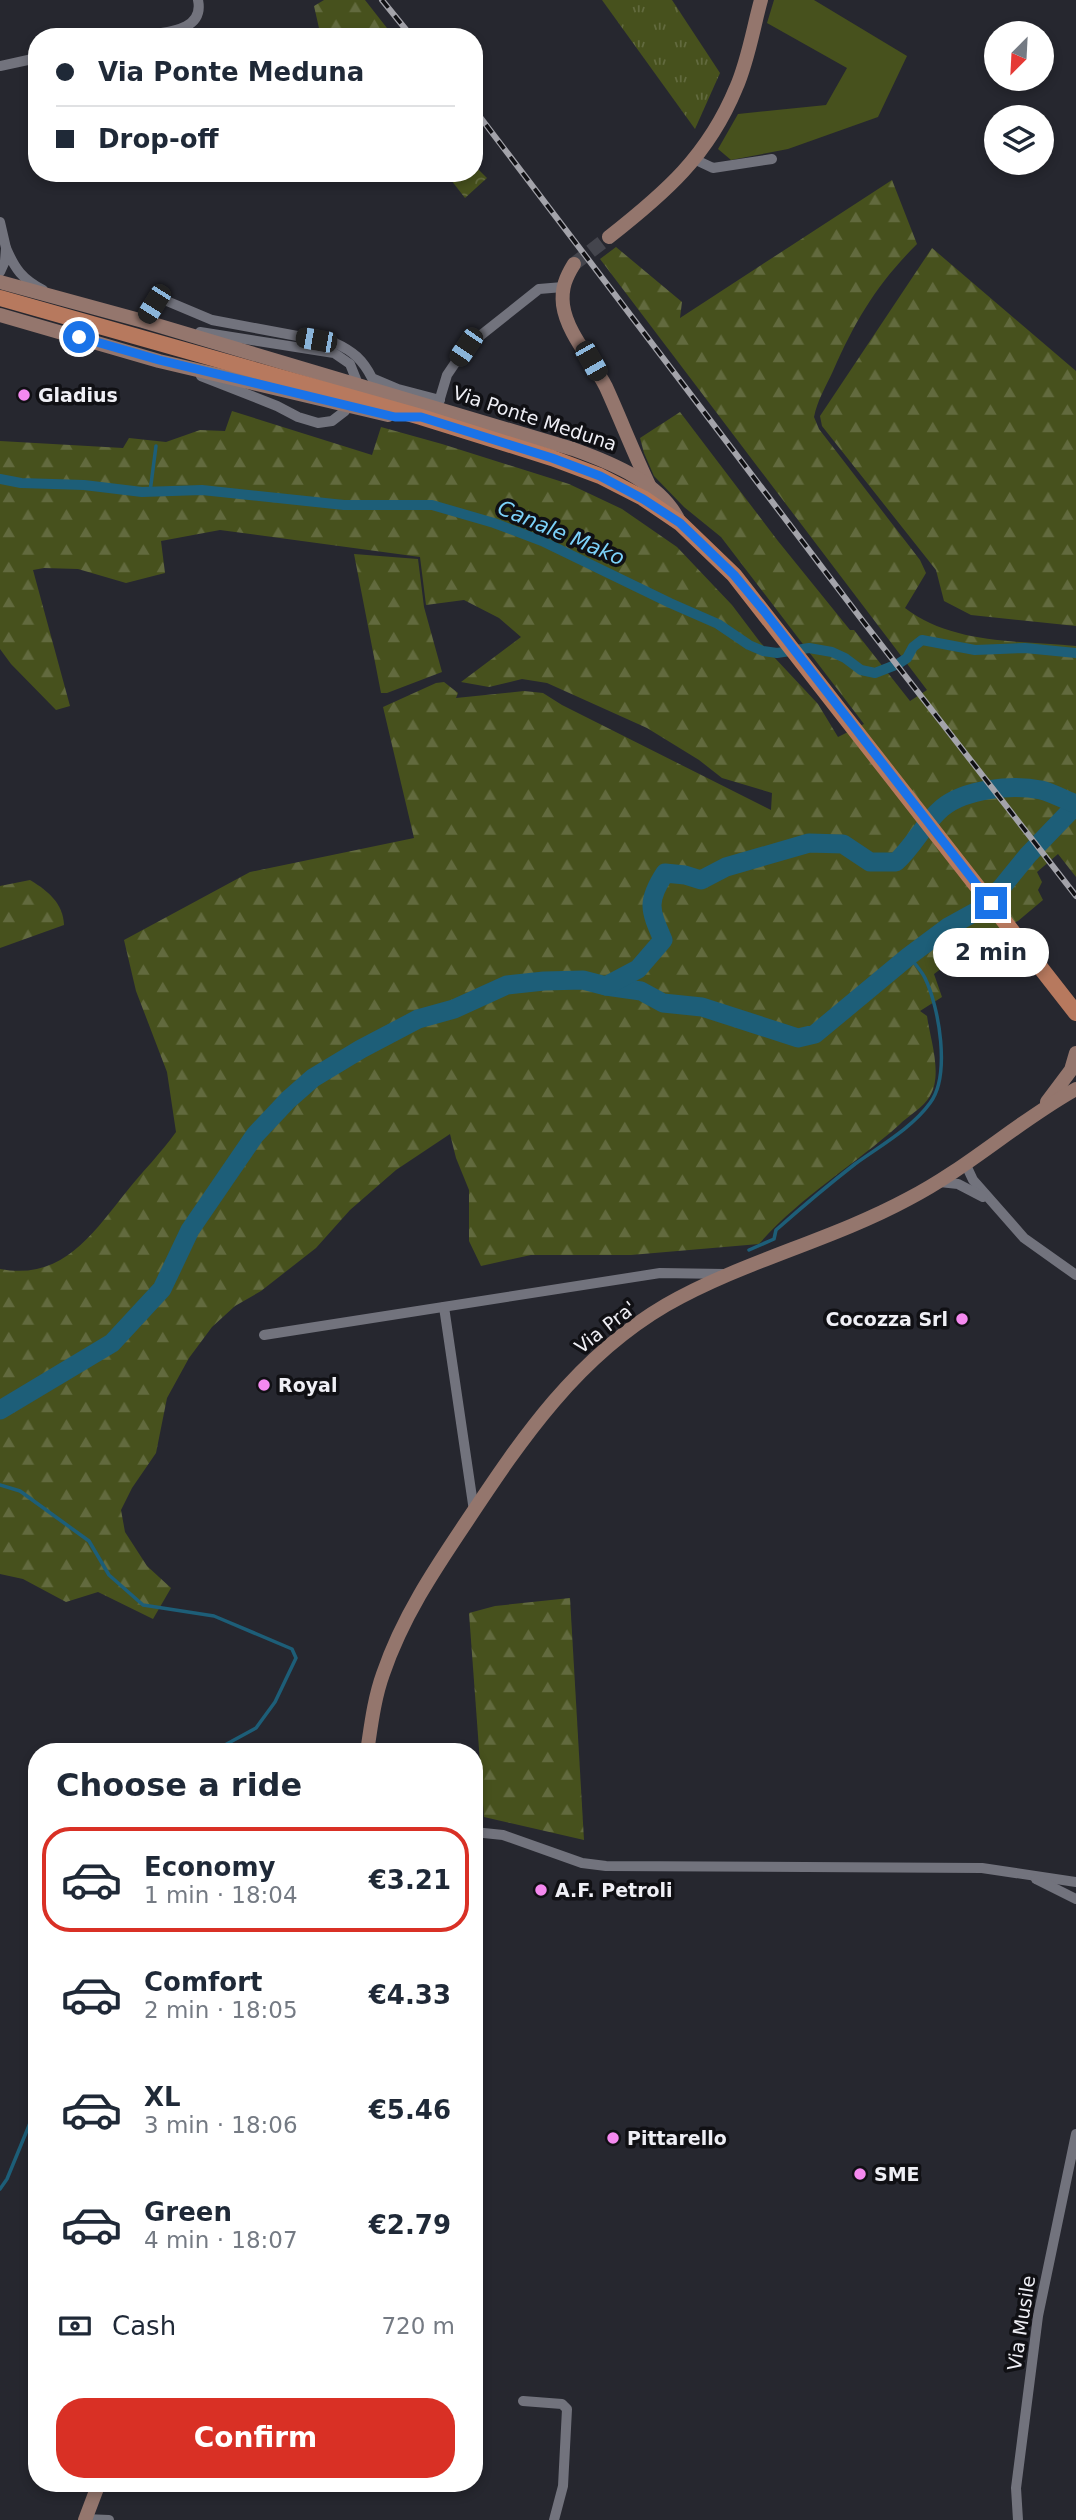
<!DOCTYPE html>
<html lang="en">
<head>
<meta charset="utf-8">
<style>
	body { margin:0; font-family:"DejaVu Sans",sans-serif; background:#f6f6f7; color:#1f2937; height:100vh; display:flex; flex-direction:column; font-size:26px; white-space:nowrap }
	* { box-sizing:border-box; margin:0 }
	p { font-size:23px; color:#747a83 }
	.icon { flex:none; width:38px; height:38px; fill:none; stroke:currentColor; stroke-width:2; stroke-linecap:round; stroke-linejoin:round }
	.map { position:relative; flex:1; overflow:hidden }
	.details { position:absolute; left:28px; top:1743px; width:455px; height:749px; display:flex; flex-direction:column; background:#fff; border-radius:28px; box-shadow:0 4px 10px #0003 }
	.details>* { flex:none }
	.guide { position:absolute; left:28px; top:28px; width:455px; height:154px; border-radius:28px; box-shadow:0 4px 10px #0003; display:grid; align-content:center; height:154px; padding:0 28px; background:#fff }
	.needle { width:46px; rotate:204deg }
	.tools { position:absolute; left:984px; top:21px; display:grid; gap:14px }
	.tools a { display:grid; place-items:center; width:70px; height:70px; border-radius:50%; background:#fff; box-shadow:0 4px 10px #0003; font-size:35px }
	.end { position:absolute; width:32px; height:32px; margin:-16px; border:9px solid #1a73e8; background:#fff; box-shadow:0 0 0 4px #fff }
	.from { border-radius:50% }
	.bubble { position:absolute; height:49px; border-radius:24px; background:#fff; box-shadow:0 4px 10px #0003; font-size:23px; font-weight:700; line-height:49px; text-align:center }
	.car { position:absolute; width:21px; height:42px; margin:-21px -10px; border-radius:9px; box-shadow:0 0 5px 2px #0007; background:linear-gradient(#222 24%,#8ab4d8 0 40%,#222 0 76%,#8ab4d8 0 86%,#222 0) }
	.guide b { display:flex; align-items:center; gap:24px; height:66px; font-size:26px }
	.guide b+b { border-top:2px solid #e0e1e3 }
	.guide i { width:18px; height:18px; background:#1f2937 }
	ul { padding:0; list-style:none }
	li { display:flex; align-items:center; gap:21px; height:105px; margin:0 14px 10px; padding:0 14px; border:4px solid transparent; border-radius:28px }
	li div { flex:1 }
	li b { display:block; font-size:26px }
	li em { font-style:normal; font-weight:700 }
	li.on { border-color:#d93025 }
	li>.icon { width:63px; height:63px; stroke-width:1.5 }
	h2 { padding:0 28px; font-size:32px; line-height:84px }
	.pay { display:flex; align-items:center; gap:18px; height:77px; padding:0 28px; font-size:26px }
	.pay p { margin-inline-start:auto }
	.button { display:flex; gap:14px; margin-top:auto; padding:14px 28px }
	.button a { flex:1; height:80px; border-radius:28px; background:#d93025; color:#fff; font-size:28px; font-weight:700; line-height:80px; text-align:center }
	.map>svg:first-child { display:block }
	.grass { fill:url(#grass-tufts) }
	.forest { fill:url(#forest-firs) }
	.park { fill:url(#park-crowns) }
	.garden { fill:#47511d }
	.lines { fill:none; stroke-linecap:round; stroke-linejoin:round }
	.stream { stroke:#1d5e78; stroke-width:3.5 }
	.canal { stroke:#1d5e78; stroke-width:10 }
	.river { stroke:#1d5e78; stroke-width:19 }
	.secondary-tunnel { stroke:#44454d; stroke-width:14; stroke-dasharray:14 7; stroke-linecap:butt }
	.street { stroke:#72737d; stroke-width:10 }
	.secondary { stroke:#94766d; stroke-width:14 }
	.primary { stroke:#b7795e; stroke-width:16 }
	.rail-casing { stroke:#a3a3aa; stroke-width:6 }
	.rail { stroke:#101014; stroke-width:3.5; stroke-dasharray:10; stroke-linecap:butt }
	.route { stroke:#1a73e8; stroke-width:9 }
	.poi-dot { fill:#f589ef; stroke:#101014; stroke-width:2.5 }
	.labels { text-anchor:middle; stroke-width:7; stroke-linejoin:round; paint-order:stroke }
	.poi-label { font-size:19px; font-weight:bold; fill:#efeff5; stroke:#101014; text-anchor:start }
	.street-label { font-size:19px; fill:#efeff5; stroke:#101014 }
	.water-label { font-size:21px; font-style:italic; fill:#7cd2fa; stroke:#101014 }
</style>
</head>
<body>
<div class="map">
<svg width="1076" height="2520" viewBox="0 0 1076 2520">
	<defs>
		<pattern id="grass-tufts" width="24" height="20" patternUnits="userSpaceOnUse" patternTransform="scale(1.75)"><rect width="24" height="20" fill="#47511d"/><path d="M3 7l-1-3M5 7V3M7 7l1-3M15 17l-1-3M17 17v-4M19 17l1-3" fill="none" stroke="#626a3e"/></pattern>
		<pattern id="forest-firs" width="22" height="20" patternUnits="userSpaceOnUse" patternTransform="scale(1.75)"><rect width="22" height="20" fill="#47511d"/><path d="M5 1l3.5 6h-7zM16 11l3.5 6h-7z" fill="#626a3e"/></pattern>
		<pattern id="park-crowns" width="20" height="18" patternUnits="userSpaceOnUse" patternTransform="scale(1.75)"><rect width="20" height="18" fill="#47511d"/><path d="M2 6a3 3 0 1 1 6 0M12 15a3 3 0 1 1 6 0" fill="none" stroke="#626a3e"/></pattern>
	</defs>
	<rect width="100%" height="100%" fill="#26272f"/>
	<path class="grass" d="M602 0H672L720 73 695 129Z"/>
	<g class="forest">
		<path d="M324 0H365L394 37H357L350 29 351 37H321L314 6Z"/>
		<path d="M892 180 917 244C877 284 856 319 833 371 826 386 817 401 814 417L819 429 920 560 926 573 905 608C951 644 1020 641 1076 646V877L1058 854 1037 872 1042 882 1038 890 1043 900 1018 921 988 934 934 974 942 997 920 1011 927 1016C930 1039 943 1074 930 1096 924 1107 908 1116 899 1125 853 1166 800 1197 759 1244L631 1255H531L481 1266 469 1241V1190L456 1158 450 1134 396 1170 350 1210 316 1248 261 1291 235 1306 212 1327 189 1358 167 1398 156 1453 132 1488 121 1510 125 1532 147 1566 171 1588 153 1619 98 1592 66 1602 23 1579 0 1574V1269C63 1281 93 1233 127 1191 143 1171 161 1153 176 1132L167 1072 136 991 124 940 250 872 414 838 383 707 436 683 444 682 458 693 456 698 524 691 543 693 562 705 771 810 772 793 722 778 699 760 647 728 547 683 522 679 489 687 461 682 521 637 499 618 464 600 426 605 420 557 220 530 161 541 165 573 126 583 78 569 44 568 33 570 70 706 56 710 11 664 0 649V441L123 448 129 438 166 442 200 430 225 431 232 411 372 455 381 427 442 444 569 484 622 509 677 547 732 605 760 642 818 704 838 737 864 724 721 537 684 507 654 476 644 453 640 438 680 412 778 541 850 630H854L910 701 927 690 600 259 616 247 682 302 680 318Z"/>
		<path d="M932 248 1076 371V626L971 615 944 601 936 570 822 426 820 416Z"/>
		<path d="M354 554 418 559 424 607 442 672 387 693H381Z"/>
		<path d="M30 880C48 891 63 903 64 925L0 948V886Z"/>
		<path d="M570 1598 584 1840 484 1817 469 1613 495 1606Z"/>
	</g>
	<path class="park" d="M474 165 487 178 465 198 451 180 459 173H474Z"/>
	<path class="garden" d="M774 0H814L907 56 878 117 788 149 731 160 718 149 738 114 826 105 847 68 767 23Z"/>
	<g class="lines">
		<g class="stream">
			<path d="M150 492 156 446"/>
			<path d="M749 1250 774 1239 776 1230C802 1207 828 1185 855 1164 880 1146 912 1128 930 1103 951 1075 939 1007 925 978 921 970 914 963 909 956"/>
			<path d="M0 1485 20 1491 89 1541 109 1575 143 1605 214 1616 292 1649 296 1658 275 1702 256 1728 212 1752"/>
			<path d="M0 2189 7 2179 37 2106"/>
		</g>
		<path class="canal" d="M0 479 21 483 84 485 142 492 202 490 344 505H432L494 523 542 541 670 603 718 624 749 645 763 651 777 653 809 648 832 652 845 658 861 670 875 673 898 664 907 658 913 647 922 640 975 650 1025 648 1076 653"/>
		<g class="river">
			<path d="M606 986 641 991 663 1003 702 1007 798 1038 815 1034 909 956 948 927 977 911 1002 887 1028 855 1076 805"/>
			<path d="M0 1410 112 1343 162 1289 190 1230 255 1135 288 1100 313 1078 361 1049 418 1019 454 1009 507 985 544 981 583 980 606 986 638 969 663 940C650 910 646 902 665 873L685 875 701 880 726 867 809 843 843 844 870 862H896C914 846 924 823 942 808 965 789 1012 784 1041 790 1053 793 1065 800 1076 804"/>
		</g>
		<path class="secondary-tunnel" d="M574 264 609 237"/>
		<g class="street">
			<path d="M138 37C162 32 205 33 198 0"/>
			<path d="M0 66 37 58"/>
			<path d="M696 160 713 168 772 159"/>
			<path d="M0 222 6 248"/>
			<path d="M0 272 5 261 6 248C15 269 22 279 43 290"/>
			<path d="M143 321 154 304 162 299 212 320 335 343C353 351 363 360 372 378L398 389 440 400"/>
			<path d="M200 332 334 353 350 364 356 379"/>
			<path d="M201 376 277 406 298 417 318 423 332 421 345 411"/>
			<path d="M438 405 447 375 466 347 539 289 563 287"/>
			<path d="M966 1165 973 1180 1024 1238 1076 1275"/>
			<path d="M940 1182 958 1184 983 1197"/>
			<path d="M444 1307 474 1511"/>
			<path d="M264 1335 660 1273 725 1274"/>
			<path d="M474 1832 503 1835 582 1863 606 1866 982 1868 1076 1882"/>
			<path d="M1036 1879 1076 1899"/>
			<path d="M523 2401 562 2404 567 2409 563 2486 554 2520"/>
			<path d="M85 2519 109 2520"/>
			<path d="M1018 2520 1016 2488 1038 2316 1076 2134"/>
		</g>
		<g class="secondary">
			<path d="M609 237C665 193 708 156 736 88 748 61 753 29 761 0"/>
			<path d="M574 264C566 277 561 288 563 305 567 334 593 361 606 387 621 420 634 454 650 487"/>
			<path d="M0 282 143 321 573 449C612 463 662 483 680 523"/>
			<path d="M0 315 159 361 388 415"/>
			<path d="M1047 1102 1071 1070 1076 1053"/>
			<path d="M367 1752C371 1726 374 1699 383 1674 402 1618 434 1570 467 1521 522 1438 577 1357 666 1305 743 1261 830 1241 908 1199 968 1168 1017 1122 1076 1089"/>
			<path d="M85 2520 99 2483"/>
		</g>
		<path class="primary" d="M0 298 421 417 552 458 600 476 643 498 680 523 734 575 1076 1013"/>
		<defs>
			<g id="rail">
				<path d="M382 0 412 37"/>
				<path d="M474 109 862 620 1076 896"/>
			</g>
		</defs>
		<use href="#rail" class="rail-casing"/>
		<use href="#rail" class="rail"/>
	</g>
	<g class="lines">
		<path class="route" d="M79 337 159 360 395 417H421L552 458 600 476 643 499 680 523 734 575 764 611 991 903"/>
	</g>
	<g class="poi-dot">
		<circle cx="24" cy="395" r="7"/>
		<circle cx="962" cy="1319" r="7"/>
		<circle cx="264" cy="1385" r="7"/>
		<circle cx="541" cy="1890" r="7"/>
		<circle cx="613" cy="2138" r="7"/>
		<circle cx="860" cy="2174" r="7"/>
	</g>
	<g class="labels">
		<g class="poi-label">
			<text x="38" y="402">Gladius</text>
			<text x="948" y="1326" text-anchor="end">Cocozza Srl</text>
			<text x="278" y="1392">Royal</text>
			<text x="555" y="1897">A.F. Petroli</text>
			<text x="627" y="2145">Pittarello</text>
			<text x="874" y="2181">SME</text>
		</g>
		<g class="street-label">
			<text transform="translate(535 418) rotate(18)" y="7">Via Ponte Meduna</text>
			<text transform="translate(605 1327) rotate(-38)" y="7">Via Pra'</text>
			<text transform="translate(1021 2323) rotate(-81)" y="7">Via Musile</text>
		</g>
		<g class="water-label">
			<text transform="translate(561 533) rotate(23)" y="7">Canale Mako</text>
		</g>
	</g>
</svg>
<div class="tools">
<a><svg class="needle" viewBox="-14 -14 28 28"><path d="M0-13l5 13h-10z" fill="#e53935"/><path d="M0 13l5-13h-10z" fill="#747a83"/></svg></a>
<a><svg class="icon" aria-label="layers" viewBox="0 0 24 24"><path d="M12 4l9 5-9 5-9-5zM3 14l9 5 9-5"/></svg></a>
</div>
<i class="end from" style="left:79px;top:337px"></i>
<i class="end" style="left:991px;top:903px"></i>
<div class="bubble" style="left:933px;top:928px;width:116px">2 min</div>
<i class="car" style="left:154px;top:304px;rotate:212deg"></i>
<i class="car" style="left:316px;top:340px;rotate:280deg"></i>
<i class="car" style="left:466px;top:347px;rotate:214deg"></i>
<i class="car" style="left:591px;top:361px;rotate:150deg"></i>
<div class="guide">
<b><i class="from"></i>Via Ponte Meduna</b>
<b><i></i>Drop-off</b>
</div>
<section class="details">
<h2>Choose a ride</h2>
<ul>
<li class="on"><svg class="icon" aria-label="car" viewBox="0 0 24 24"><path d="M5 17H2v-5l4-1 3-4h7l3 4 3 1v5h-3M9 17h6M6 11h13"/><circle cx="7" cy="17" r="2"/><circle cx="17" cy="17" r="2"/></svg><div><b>Economy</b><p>1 min · 18:04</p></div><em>€3.21</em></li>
<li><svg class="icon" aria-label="car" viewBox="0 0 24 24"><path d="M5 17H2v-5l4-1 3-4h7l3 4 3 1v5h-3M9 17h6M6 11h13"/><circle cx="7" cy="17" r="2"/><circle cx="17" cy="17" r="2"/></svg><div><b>Comfort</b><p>2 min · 18:05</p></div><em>€4.33</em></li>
<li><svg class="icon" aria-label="car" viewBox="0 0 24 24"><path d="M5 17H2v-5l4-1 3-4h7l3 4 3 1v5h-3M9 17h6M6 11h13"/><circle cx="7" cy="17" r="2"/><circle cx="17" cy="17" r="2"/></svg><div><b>XL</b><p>3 min · 18:06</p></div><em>€5.46</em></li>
<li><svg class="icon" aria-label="car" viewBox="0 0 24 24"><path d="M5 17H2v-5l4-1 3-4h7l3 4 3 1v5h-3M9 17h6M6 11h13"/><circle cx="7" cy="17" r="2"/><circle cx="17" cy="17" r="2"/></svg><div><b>Green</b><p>4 min · 18:07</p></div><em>€2.79</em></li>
</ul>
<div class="pay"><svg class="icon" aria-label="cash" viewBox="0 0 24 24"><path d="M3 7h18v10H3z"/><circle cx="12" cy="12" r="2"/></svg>Cash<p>720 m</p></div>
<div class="button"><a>Confirm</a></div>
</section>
</div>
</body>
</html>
